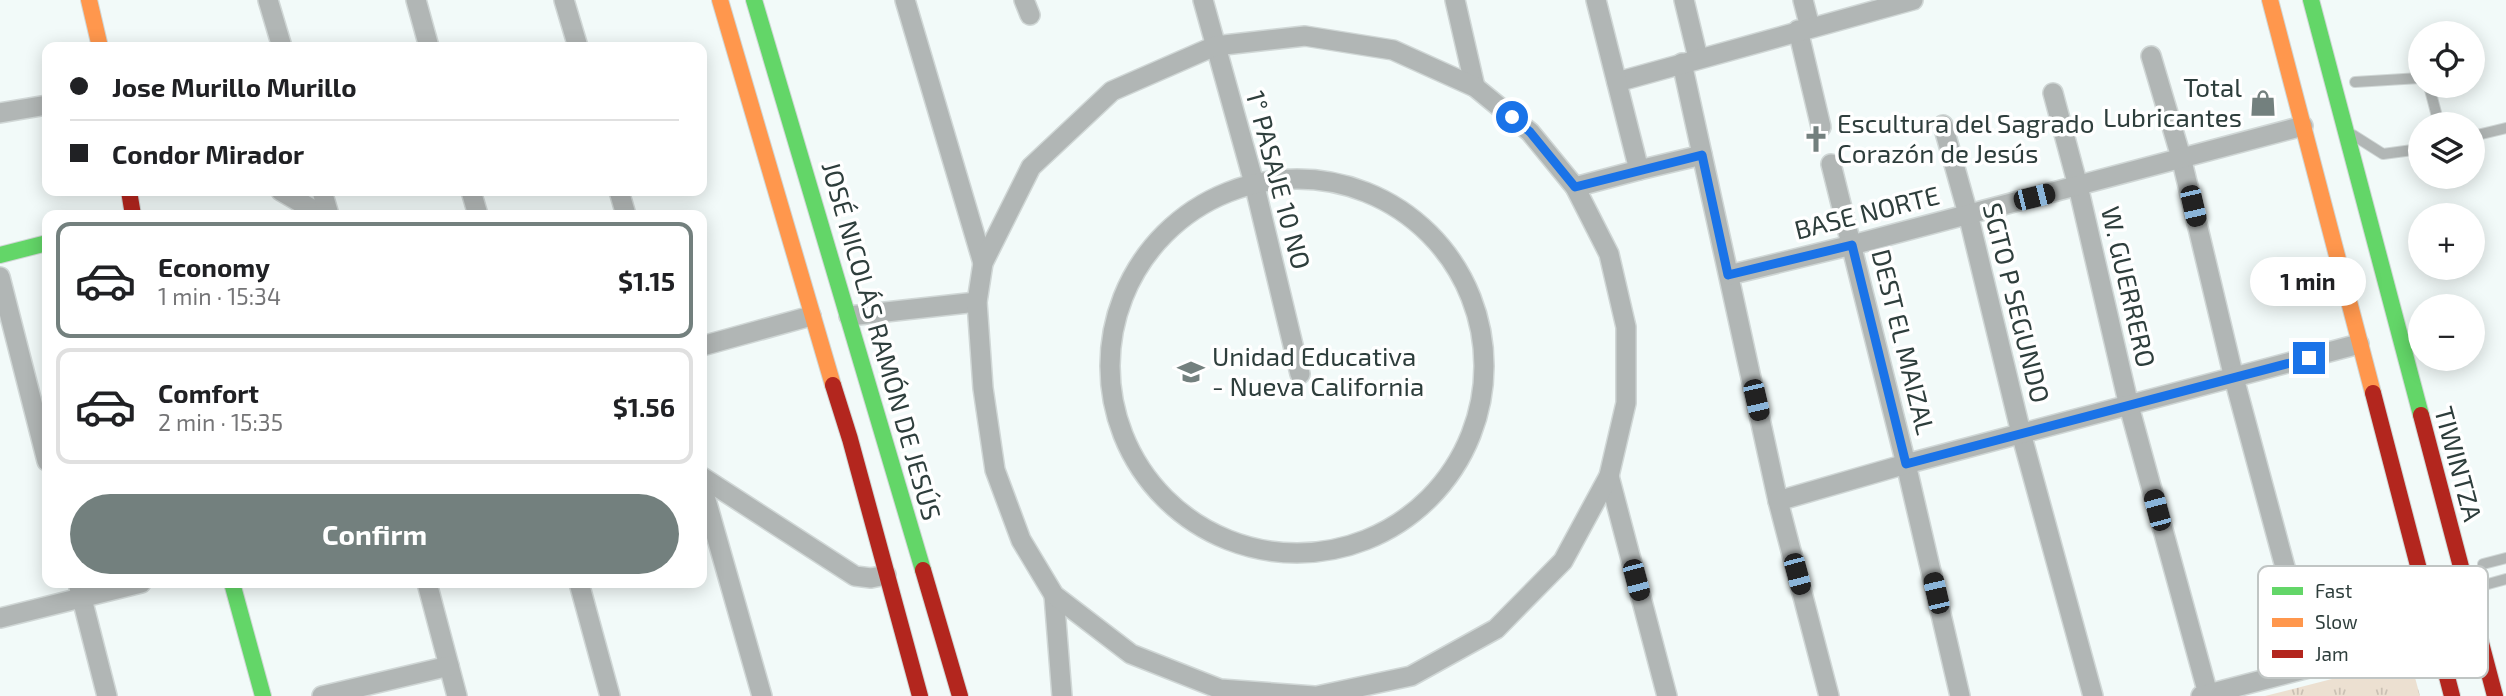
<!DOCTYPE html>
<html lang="en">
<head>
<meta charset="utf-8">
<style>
	body { margin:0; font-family:"Exo 2",sans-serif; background:#f2f2f2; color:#202124; height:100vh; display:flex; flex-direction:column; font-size:26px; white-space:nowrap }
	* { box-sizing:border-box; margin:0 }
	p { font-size:23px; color:#757577 }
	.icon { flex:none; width:38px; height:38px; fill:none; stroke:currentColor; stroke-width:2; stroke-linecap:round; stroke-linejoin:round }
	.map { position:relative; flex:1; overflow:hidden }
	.side { position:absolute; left:42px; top:210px; width:665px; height:378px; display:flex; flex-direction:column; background:#fff; border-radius:14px; box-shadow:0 4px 18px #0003 }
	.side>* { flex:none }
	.top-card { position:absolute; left:42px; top:42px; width:665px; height:154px; border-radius:14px; box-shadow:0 4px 18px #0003; display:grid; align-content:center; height:154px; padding:0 28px; background:#fff }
	.buttons { position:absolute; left:2408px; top:21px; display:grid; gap:14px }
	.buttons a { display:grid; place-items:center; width:77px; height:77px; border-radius:50%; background:#fff; box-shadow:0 4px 18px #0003; font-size:35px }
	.end { position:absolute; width:32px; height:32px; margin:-16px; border:9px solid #1a73e8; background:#fff; box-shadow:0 0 0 4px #fff }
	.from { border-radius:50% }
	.bubble { position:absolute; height:49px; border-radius:24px; background:#fff; box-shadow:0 4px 18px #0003; font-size:23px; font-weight:700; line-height:49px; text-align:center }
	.car { position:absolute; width:21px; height:42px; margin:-21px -10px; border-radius:9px; box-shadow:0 0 5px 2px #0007; background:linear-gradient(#222 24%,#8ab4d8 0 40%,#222 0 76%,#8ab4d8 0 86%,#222 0) }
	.top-card b { display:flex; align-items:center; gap:24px; height:66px; font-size:26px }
	.top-card b+b { border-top:2px solid #e0e0e0 }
	.top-card i { width:18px; height:18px; background:#202124 }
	ul { padding:12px 0 0; list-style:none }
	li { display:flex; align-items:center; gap:21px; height:116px; margin:0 14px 10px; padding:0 14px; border:4px solid #e0e0e0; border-radius:14px }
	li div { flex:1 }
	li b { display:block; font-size:26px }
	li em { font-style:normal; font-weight:700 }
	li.on { border-color:#73807e }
	li>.icon { width:63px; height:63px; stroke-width:1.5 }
	.primary-button { display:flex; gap:14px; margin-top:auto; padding:14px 28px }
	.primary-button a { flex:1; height:80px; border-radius:42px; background:#73807e; color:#fff; font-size:28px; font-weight:700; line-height:80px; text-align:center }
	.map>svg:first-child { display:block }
	.grass { fill:url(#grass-tufts) }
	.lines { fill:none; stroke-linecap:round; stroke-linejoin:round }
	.lane-casing { stroke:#d0d7d6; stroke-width:12 }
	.street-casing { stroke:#d0d7d6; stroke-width:22 }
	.fast-casing { stroke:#d0d7d6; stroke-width:18 }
	.slow-casing { stroke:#d0d7d6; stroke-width:18 }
	.jam-casing { stroke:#d0d7d6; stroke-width:18 }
	.lane { stroke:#b1b6b5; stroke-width:10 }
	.street { stroke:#b1b6b5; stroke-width:19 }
	.fast { stroke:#63d668; stroke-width:16 }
	.slow { stroke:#ff974d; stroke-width:16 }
	.jam { stroke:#b3261e; stroke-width:16 }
	.route { stroke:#1a73e8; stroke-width:9 }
	.labels { text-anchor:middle; stroke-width:7; stroke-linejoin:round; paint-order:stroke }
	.poi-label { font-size:26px; fill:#2e3e3c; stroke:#fff; text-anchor:start }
	.street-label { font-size:26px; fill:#2e3e3c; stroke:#fff }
	.key { fill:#fff; stroke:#c0c5c4; stroke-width:2 }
	.key-label { font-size:19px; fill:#2e3e3c }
</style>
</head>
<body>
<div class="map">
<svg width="2506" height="696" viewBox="0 0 2506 696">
	<defs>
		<pattern id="grass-tufts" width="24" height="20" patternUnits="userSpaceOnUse" patternTransform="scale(1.75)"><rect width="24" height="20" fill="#ece0d1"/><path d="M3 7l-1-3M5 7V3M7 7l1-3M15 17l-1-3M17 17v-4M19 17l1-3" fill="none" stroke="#cbc1b4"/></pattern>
	</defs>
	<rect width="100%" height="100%" fill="#f2faf9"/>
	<path class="grass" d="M2410 659 2420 696H2265Z"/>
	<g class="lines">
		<defs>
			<g id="lane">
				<path d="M2355 82 2420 78"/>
				<path d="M2429 86 2439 124"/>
				<path d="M2353 135 2383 154 2420 149"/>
				<path d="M2473 136 2506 128"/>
				<path d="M2483 564 2506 558"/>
				<path d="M2488 584 2506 579"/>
			</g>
			<g id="street">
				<path d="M268 0 282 47"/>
				<path d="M416 0 429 47"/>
				<path d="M564 0 578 47"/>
				<path d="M905 0 983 263"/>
				<path d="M1024 0 1030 15"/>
				<path d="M1203 0 1254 183 1300 374"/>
				<path d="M1455 0 1475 87"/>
				<path d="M1684 0 1698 58"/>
				<path d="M1803 0 1810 27"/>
				<path d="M1798 30 1821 127"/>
				<path d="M2151 56 2181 157 2234 378 2312 667"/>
				<path d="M1682 63 1778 501 1829 696"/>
				<path d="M1617 82 1913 0"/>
				<path d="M2053 93 2078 186 2129 406 2208 694"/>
				<path d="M0 113 47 105"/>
				<path d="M1943 125 1968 214 2021 433 2093 696"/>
				<path d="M1831 164 1906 464 1960 696"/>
				<path d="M1639 170 1702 155"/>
				<circle cx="1297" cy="366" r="187"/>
				<path d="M1575 187 1639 170 1596 0"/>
				<path d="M281 191 322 215"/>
				<path d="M322 191 329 215"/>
				<path d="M471 191 478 215"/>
				<path d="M619 191 626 215"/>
				<path d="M1729 275 1852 245 2303 126"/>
				<path d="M0 277 47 461"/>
				<path d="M849 316 977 302"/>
				<path d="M702 346 811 316"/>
				<path d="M1609 476 1667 696"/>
				<path d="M702 477 855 576 871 578 886 575"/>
				<path d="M702 486 762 696"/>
				<path d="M1778 501 1906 464 2359 344"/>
				<path d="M78 583 107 696"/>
				<path d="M427 583 457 696"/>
				<path d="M579 583 610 696"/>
				<path d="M1054 595 1062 696"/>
				<path d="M0 618 141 583"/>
				<path d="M322 696 449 666"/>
				<path d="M1314 696 1220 689 1131 654 1054 595 1021 540 995 470 983 388 977 302 983 263 1031 167 1112 91 1215 46 1305 36 1393 50 1475 87 1530 132 1575 187 1609 254 1626 327V403L1609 476 1563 561 1496 629 1411 676 1317 696"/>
				<path d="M2201 696 2436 635"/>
			</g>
			<g id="fast">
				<path d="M754 0 923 570"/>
				<path d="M2311 0 2421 415"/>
				<path d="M0 255 47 243"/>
				<path d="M232 583 263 696"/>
			</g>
			<g id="slow">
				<path d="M89 0 100 47"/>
				<path d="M720 0 833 385"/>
				<path d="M2270 0 2373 393"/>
			</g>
			<g id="jam">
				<path d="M129 191 133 215"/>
				<path d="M833 385 850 439 920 696"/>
				<path d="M2373 393 2452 696"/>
				<path d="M2421 415 2495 696"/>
				<path d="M923 570 960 696"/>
			</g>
		</defs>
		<use href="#lane" class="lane-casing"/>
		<use href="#street" class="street-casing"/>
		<use href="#fast" class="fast-casing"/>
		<use href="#slow" class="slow-casing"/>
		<use href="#jam" class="jam-casing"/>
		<use href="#lane" class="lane"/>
		<use href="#street" class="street"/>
		<use href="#fast" class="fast"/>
		<use href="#slow" class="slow"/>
		<use href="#jam" class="jam"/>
	</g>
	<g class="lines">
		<path class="route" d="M1512 117 1530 132 1575 187 1702 155 1728 275 1852 245 1906 464 2309 358"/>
	</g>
	<defs>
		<symbol id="shop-bare" viewBox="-9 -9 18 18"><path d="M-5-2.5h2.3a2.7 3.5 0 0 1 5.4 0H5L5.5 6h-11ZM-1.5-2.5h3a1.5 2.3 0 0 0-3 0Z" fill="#73807e" stroke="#fff" stroke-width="2.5" paint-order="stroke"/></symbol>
		<symbol id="church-bare" viewBox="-9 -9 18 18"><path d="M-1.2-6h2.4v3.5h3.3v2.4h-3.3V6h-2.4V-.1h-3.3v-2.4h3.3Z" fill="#73807e" stroke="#fff" stroke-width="2.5" paint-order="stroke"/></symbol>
		<symbol id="school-bare" viewBox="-9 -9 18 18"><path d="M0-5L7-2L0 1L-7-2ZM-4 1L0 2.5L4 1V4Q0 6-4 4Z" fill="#73807e" stroke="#fff" stroke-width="2.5" paint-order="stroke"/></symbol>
	</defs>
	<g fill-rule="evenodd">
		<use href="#shop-bare" x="2244" y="84" width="38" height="38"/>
		<use href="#church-bare" x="1797" y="120" width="38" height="38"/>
		<use href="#school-bare" x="1172" y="353" width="38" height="38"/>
	</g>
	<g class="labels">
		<g class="poi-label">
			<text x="2242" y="97" text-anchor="end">Total<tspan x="2242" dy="30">Lubricantes</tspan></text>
			<text x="1837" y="133">Escultura del Sagrado<tspan x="1837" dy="30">Corazón de Jesús</tspan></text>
			<text x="1212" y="366">Unidad Educativa<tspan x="1212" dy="30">- Nueva California</tspan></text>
		</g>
		<g class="street-label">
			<text transform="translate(1278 180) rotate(75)" y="9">1° PASAJE 10 NO</text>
			<text transform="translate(1867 213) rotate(-14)" y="9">BASE NORTE</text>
			<text transform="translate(2128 287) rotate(77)" y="9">W. GUERRERO</text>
			<text transform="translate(2016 303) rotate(76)" y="9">SGTO P SEGUNDO</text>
			<text transform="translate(881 341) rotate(74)" y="9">JOSÉ NICOLÁS RAMÓN DE JESÚS</text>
			<text transform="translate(1903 342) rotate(76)" y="9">DEST EL MAIZAL</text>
			<text transform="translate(2458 464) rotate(75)" y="9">TIWINTZA</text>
		</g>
	</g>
	<rect x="2258" y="566" width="230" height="112" rx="10" class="key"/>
	<rect x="2272" y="587" width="31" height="8" fill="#63d668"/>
	<rect x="2272" y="618" width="31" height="9" fill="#ff974d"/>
	<rect x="2272" y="650" width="31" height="8" fill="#b3261e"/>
	<g class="key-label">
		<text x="2315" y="598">Fast</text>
		<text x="2315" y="629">Slow</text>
		<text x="2315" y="661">Jam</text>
	</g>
</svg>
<div class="buttons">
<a><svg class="icon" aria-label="locate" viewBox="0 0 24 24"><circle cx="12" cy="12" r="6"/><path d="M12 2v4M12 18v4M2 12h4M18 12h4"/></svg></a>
<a><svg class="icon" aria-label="layers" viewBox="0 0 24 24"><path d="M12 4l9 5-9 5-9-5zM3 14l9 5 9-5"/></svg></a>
<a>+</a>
<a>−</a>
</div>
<i class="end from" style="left:1512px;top:117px"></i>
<i class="end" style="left:2309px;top:358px"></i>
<div class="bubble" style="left:2250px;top:257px;width:116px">1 min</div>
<i class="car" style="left:2034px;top:197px;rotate:76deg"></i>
<i class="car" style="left:2193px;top:206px;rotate:167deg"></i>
<i class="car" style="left:1756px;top:400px;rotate:167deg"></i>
<i class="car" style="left:2157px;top:510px;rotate:345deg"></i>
<i class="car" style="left:1797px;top:574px;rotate:165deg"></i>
<i class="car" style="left:1636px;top:580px;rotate:165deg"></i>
<i class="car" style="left:1936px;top:593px;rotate:347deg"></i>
<div class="top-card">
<b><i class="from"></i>Jose Murillo Murillo</b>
<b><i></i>Condor Mirador</b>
</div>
<section class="side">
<ul>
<li class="on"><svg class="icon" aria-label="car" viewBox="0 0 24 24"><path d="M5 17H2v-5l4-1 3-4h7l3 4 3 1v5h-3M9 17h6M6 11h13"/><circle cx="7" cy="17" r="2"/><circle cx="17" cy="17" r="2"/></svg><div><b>Economy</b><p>1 min · 15:34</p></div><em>$1.15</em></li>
<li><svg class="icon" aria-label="car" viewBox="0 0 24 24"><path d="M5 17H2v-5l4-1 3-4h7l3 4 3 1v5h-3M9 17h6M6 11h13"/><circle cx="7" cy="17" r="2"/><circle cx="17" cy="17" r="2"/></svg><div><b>Comfort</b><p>2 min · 15:35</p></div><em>$1.56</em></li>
</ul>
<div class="primary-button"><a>Confirm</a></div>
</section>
</div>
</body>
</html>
